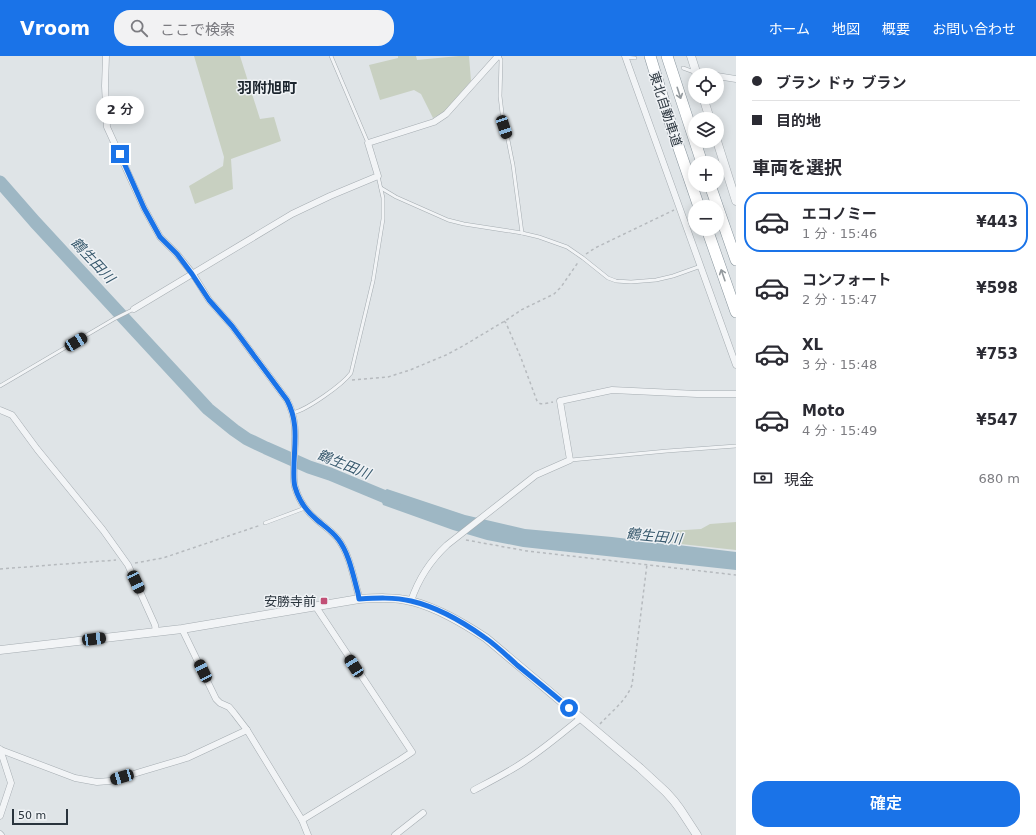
<!DOCTYPE html>
<html lang="ja">
<head>
<meta charset="utf-8">
<style>
	body { margin:0; font-family:"DejaVu Sans","Noto Sans JP",sans-serif; background:#f2f2f3; color:#2b2b33; height:100vh; display:flex; flex-direction:column; font-size:15px; white-space:nowrap }
	* { box-sizing:border-box; margin:0 }
	p { font-size:13px; color:#7c7c81 }
	.icon { flex:none; width:22px; height:22px; fill:none; stroke:currentColor; stroke-width:2; stroke-linecap:round; stroke-linejoin:round }
	.map { position:relative; flex:1; overflow:hidden }
	.drawer { display:flex; flex-direction:column; background:#fff; width:300px }
	.drawer>* { flex:none }
	.banner { display:grid; align-content:center; height:88px; padding:0 16px; background:#fff }
	.fabs { position:absolute; left:688px; top:12px; display:grid; gap:8px }
	.fabs a { display:grid; place-items:center; width:36px; height:36px; border-radius:50%; background:#fff; box-shadow:0 2px 10px #0003; font-size:20px }
	.scale { position:absolute; left:12px; bottom:10px; width:56px; box-sizing:border-box; padding-left:4px; border:2px solid #2a343d; border-top:0; font-size:11px; line-height:14px; white-space:nowrap; color:#2a343d; -webkit-text-stroke:3px #eff2f5; paint-order:stroke }
	.end { position:absolute; width:18px; height:18px; margin:-9px; border:5px solid #1a73e8; background:#fff; box-shadow:0 0 0 2px #fff }
	.from { border-radius:50% }
	.bubble { position:absolute; height:28px; border-radius:14px; background:#fff; box-shadow:0 2px 10px #0003; font-size:13px; font-weight:600; line-height:28px; text-align:center }
	.car { position:absolute; width:12px; height:24px; margin:-12px -6px; border-radius:5px; box-shadow:0 0 3px 1px #0007; background:linear-gradient(#222 24%,#8ab4d8 0 40%,#222 0 76%,#8ab4d8 0 86%,#222 0) }
	.banner b { display:flex; align-items:center; gap:14px; height:38px; font-size:15px }
	.banner b+b { border-top:1px solid #e1e1e2 }
	.banner i { width:10px; height:10px; background:#2b2b33 }
	ul { padding:0; list-style:none }
	li { display:flex; align-items:center; gap:12px; height:60px; margin:0 8px 6px; padding:0 8px; border:2px solid transparent; border-radius:16px }
	li div { flex:1 }
	li b { display:block; font-size:15px }
	li em { font-style:normal; font-weight:600 }
	li.selected { border-color:#1a73e8 }
	li>.icon { width:36px; height:36px; stroke-width:1.5 }
	h2 { padding:0 16px; font-size:18px; line-height:48px }
	.pay { display:flex; align-items:center; gap:10px; height:44px; padding:0 16px; font-size:15px }
	.pay p { margin-inline-start:auto }
	.cta { display:flex; gap:8px; margin-top:auto; padding:8px 16px }
	.cta a { flex:1; height:46px; border-radius:16px; background:#1a73e8; color:#fff; font-size:16px; font-weight:600; line-height:46px; text-align:center }
	header { display:flex; align-items:center; gap:24px; box-sizing:border-box; height:56px; padding:0 20px; background:#1a73e8; color:#fff }
	header strong { font-size:19px }
	nav { display:flex; gap:22px; margin-inline-start:auto; font-size:14px }
	.search { width:280px; height:36px; background:#f2f2f3; display:flex; align-items:center; gap:10px; box-sizing:border-box; padding:0 14px; border-radius:16px; color:#7c7c81; font-size:15px }
	main { display:flex; flex:1; min-height:0 }
	.map>svg:first-child { display:block }
	.green { fill:#c8d0c1 }
	.water { fill:#9eb7c4 }
	.lines { fill:none; stroke-linecap:round; stroke-linejoin:round }
	.river { stroke:#9eb7c4; stroke-width:13 }
	.service-casing { stroke:#a5acb1; stroke-width:4 }
	.minor-casing { stroke:#a5acb1; stroke-width:7 }
	.tertiary-casing { stroke:#a5acb1; stroke-width:9 }
	.motorway-casing { stroke:#88949c; stroke-width:12 }
	.path { stroke:#b6babe; stroke-width:1.5; stroke-dasharray:3 3; stroke-linecap:butt }
	.service { stroke:#f2f4f6; stroke-width:3 }
	.minor { stroke:#f2f4f6; stroke-width:6 }
	.tertiary { stroke:#f2f4f6; stroke-width:8 }
	.motorway { stroke:#fff; stroke-width:11 }
	.oneway { stroke:#949a9e }
	.route { stroke:#1a73e8; stroke-width:5 }
	.poi-dot { fill:#c14f75; stroke:#eff2f5; stroke-width:1.5 }
	.labels { text-anchor:middle; stroke-width:3; stroke-linejoin:round; paint-order:stroke }
	.street-label { font-size:13px; fill:#2a343d; stroke:#eff2f5 }
	.poi-label { font-size:13px; fill:#2a343d; stroke:#eff2f5; text-anchor:end }
	.water-label { font-size:14px; font-style:italic; fill:#38596d; stroke:#eff2f5 }
	.quarter-label { font-size:15px; font-weight:bold; fill:#1c252e; stroke:#eff2f5 }
</style>
</head>
<body>
<header>
<strong>Vroom</strong>
<div class="search"><svg class="icon" aria-label="search" viewBox="0 0 24 24"><circle cx="10" cy="10" r="6"/><path d="M15 15l6 6"/></svg>ここで検索</div>
<nav><a>ホーム</a><a>地図</a><a>概要</a><a>お問い合わせ</a></nav>
</header>
<main>
<div class="map">
<svg width="736" height="779" viewBox="0 0 736 779">
	<rect width="100%" height="100%" fill="#dfe4e7"/>
	<g class="green">
		<path d="M194 0H240L260 63 274 61 281 85 231 103 233 133 195 148 189 130 223 110 224 101Z"/>
		<path d="M398 0H416L417 4 459 0H469L471 25 444 56 433 62 421 38 414 34 380 44 369 9 398 2Z"/>
		<path d="M736 466V494L662 486 669 475 701 473 710 468Z"/>
	</g>
	<path class="water" d="M387 433 465 459 525 473 612 481 736 496V514L523 491 487 484 453 474 383 449 379 438Z"/>
	<g class="lines">
		<path class="river" d="M0 126 35 166 208 353 234 374 247 383 266 392 309 411 330 418 395 445"/>
		<defs>
			<g id="service">
				<path d="M331 0 368 87"/>
				<path d="M499 0 501 4 500 40 502 57 504 71 508 84 513 109 522 177"/>
				<path d="M625 1 635 2"/>
				<path d="M683 12 694 16"/>
				<path d="M381 132 396 141 448 164 464 168 522 177 539 181 567 191 583 202 608 222 616 225 631 226 656 224 673 220 701 210"/>
				<path d="M0 330 114 263 134 253"/>
				<path d="M293 357C308 353 342 329 351 317L373 225 383 163V142L378 120"/>
				<path d="M571 404 667 395 736 390"/>
				<path d="M265 467 305 452"/>
			</g>
			<g id="minor">
				<path d="M106 0 105 30 107 71 144 152 160 181 177 198 193 218 209 244 232 270 287 344C298 365 295 384 294 407 294 415 293 424 295 431 299 445 306 455 317 464 324 470 332 475 338 483 349 497 353 519 358 537L359 543"/>
				<path d="M625 0 736 309"/>
				<path d="M696 17 710 19"/>
				<path d="M717 20 736 23"/>
				<path d="M134 253 292 158 330 140 378 120 368 87 434 66 446 58 498 0"/>
				<path d="M0 354 12 359 37 393 103 474 128 509 155 569 156 576"/>
				<path d="M411 545C418 524 431 504 447 489L536 419 570 404 560 345 612 334 697 338H736"/>
				<path d="M182 573 216 643 220 647 229 651 234 657 247 674 302 764 308 779"/>
				<path d="M1 694 75 722 97 726 110 725 187 702 247 674"/>
				<path d="M474 734C491 725 509 716 525 705 545 692 562 677 581 662"/>
				<path d="M0 760 11 727 0 693"/>
				<path d="M302 764 400 704 412 696 316 551"/>
				<path d="M0 778 1 779"/>
				<path d="M395 779 423 757"/>
			</g>
			<g id="tertiary">
				<path d="M691 0 697 19"/>
				<path d="M703 41 710 63"/>
				<path d="M717 85 736 145"/>
				<path d="M0 594 182 573 359 543C376 542 394 541 411 545 438 552 463 567 486 582L640 712 666 736 674 745 680 753 697 779"/>
			</g>
			<g id="motorway">
				<path d="M650 0 672 72 699 151"/>
				<path d="M667 0 702 107"/>
				<path d="M710 129 736 204"/>
				<path d="M707 173 736 256"/>
			</g>
		</defs>
		<use href="#service" class="service-casing"/>
		<use href="#minor" class="minor-casing"/>
		<use href="#tertiary" class="tertiary-casing"/>
		<use href="#motorway" class="motorway-casing"/>
		<g class="path">
			<path d="M586 198 595 192 674 154"/>
			<path d="M504 265 506 267 521 302 537 345C540 350 547 347 553 346"/>
			<path d="M352 324 388 321 410 314 446 299 463 290 508 263 521 254 554 238 561 231 579 205"/>
			<path d="M466 484 527 495 736 519"/>
			<path d="M135 507 163 502 261 469"/>
			<path d="M0 513 116 504"/>
			<path d="M600 668C611 656 626 645 632 629L647 508"/>
		</g>
		<use href="#service" class="service"/>
		<use href="#minor" class="minor"/>
		<use href="#tertiary" class="tertiary"/>
		<use href="#motorway" class="motorway"/>
	</g>
	<defs><path id="oneway-shaft" d="M-6 0H5M1.5-3L5.5 0L1.5 3" fill="none" stroke-width="1.6" stroke-linecap="round" stroke-linejoin="round"/></defs>
	<g class="oneway">
		<use href="#oneway-shaft" transform="translate(679 37) rotate(72)"/>
		<use href="#oneway-shaft" transform="translate(723 219) rotate(-109)"/>
	</g>
	<g class="lines">
		<path class="route" d="M120 98 144 152 160 181 177 198 192 218 209 244 232 270 287 344C298 365 295 384 294 407 294 415 293 424 295 431 299 445 306 455 317 464 324 470 332 475 338 483 349 497 353 519 358 537L359 543C376 542 394 541 411 545 437 551 463 566 484 581 496 589 506 599 517 609 534 623 552 637 569 652"/>
	</g>
	<rect class="poi-dot" x="320" y="541" width="8" height="8" rx="2"/>
	<g class="labels">
		<g class="street-label">
			<text transform="translate(666 53) rotate(72)" y="5">東北自動車道</text>
		</g>
		<g class="poi-label">
			<text x="316" y="550">安勝寺前</text>
		</g>
		<g class="water-label">
			<text transform="translate(93 204) rotate(47)" y="5">鶴生田川</text>
			<text transform="translate(344 408) rotate(22)" y="5">鶴生田川</text>
			<text transform="translate(654 480) rotate(6)" y="5">鶴生田川</text>
		</g>
		<g class="quarter-label">
			<text x="267" y="37">羽附旭町</text>
		</g>
	</g>
</svg>
<div class="fabs">
<a><svg class="icon" aria-label="locate" viewBox="0 0 24 24"><circle cx="12" cy="12" r="6"/><path d="M12 2v4M12 18v4M2 12h4M18 12h4"/></svg></a>
<a><svg class="icon" aria-label="layers" viewBox="0 0 24 24"><path d="M12 4l9 5-9 5-9-5zM3 14l9 5 9-5"/></svg></a>
<a>+</a>
<a>−</a>
</div>
<div class="scale">50 m</div>
<i class="end from" style="left:569px;top:652px"></i>
<i class="end" style="left:120px;top:98px"></i>
<div class="bubble" style="left:96px;top:40px;width:48px">2 分</div>
<i class="car" style="left:504px;top:71px;rotate:162deg"></i>
<i class="car" style="left:76px;top:286px;rotate:59deg"></i>
<i class="car" style="left:136px;top:526px;rotate:155deg"></i>
<i class="car" style="left:94px;top:583px;rotate:83deg"></i>
<i class="car" style="left:354px;top:610px;rotate:327deg"></i>
<i class="car" style="left:203px;top:615px;rotate:334deg"></i>
<i class="car" style="left:122px;top:721px;rotate:254deg"></i>
</div>
<section class="drawer">
<div class="banner">
<b><i class="from"></i>ブラン ドゥ ブラン</b>
<b><i></i>目的地</b>
</div>
<h2>車両を選択</h2>
<ul>
<li class="selected"><svg class="icon" aria-label="car" viewBox="0 0 24 24"><path d="M5 17H2v-5l4-1 3-4h7l3 4 3 1v5h-3M9 17h6M6 11h13"/><circle cx="7" cy="17" r="2"/><circle cx="17" cy="17" r="2"/></svg><div><b>エコノミー</b><p>1 分 · 15:46</p></div><em>¥443</em></li>
<li><svg class="icon" aria-label="car" viewBox="0 0 24 24"><path d="M5 17H2v-5l4-1 3-4h7l3 4 3 1v5h-3M9 17h6M6 11h13"/><circle cx="7" cy="17" r="2"/><circle cx="17" cy="17" r="2"/></svg><div><b>コンフォート</b><p>2 分 · 15:47</p></div><em>¥598</em></li>
<li><svg class="icon" aria-label="car" viewBox="0 0 24 24"><path d="M5 17H2v-5l4-1 3-4h7l3 4 3 1v5h-3M9 17h6M6 11h13"/><circle cx="7" cy="17" r="2"/><circle cx="17" cy="17" r="2"/></svg><div><b>XL</b><p>3 分 · 15:48</p></div><em>¥753</em></li>
<li><svg class="icon" aria-label="car" viewBox="0 0 24 24"><path d="M5 17H2v-5l4-1 3-4h7l3 4 3 1v5h-3M9 17h6M6 11h13"/><circle cx="7" cy="17" r="2"/><circle cx="17" cy="17" r="2"/></svg><div><b>Moto</b><p>4 分 · 15:49</p></div><em>¥547</em></li>
</ul>
<div class="pay"><svg class="icon" aria-label="cash" viewBox="0 0 24 24"><path d="M3 7h18v10H3z"/><circle cx="12" cy="12" r="2"/></svg>現金<p>680 m</p></div>
<div class="cta"><a>確定</a></div>
</section>
</main>
</body>
</html>
